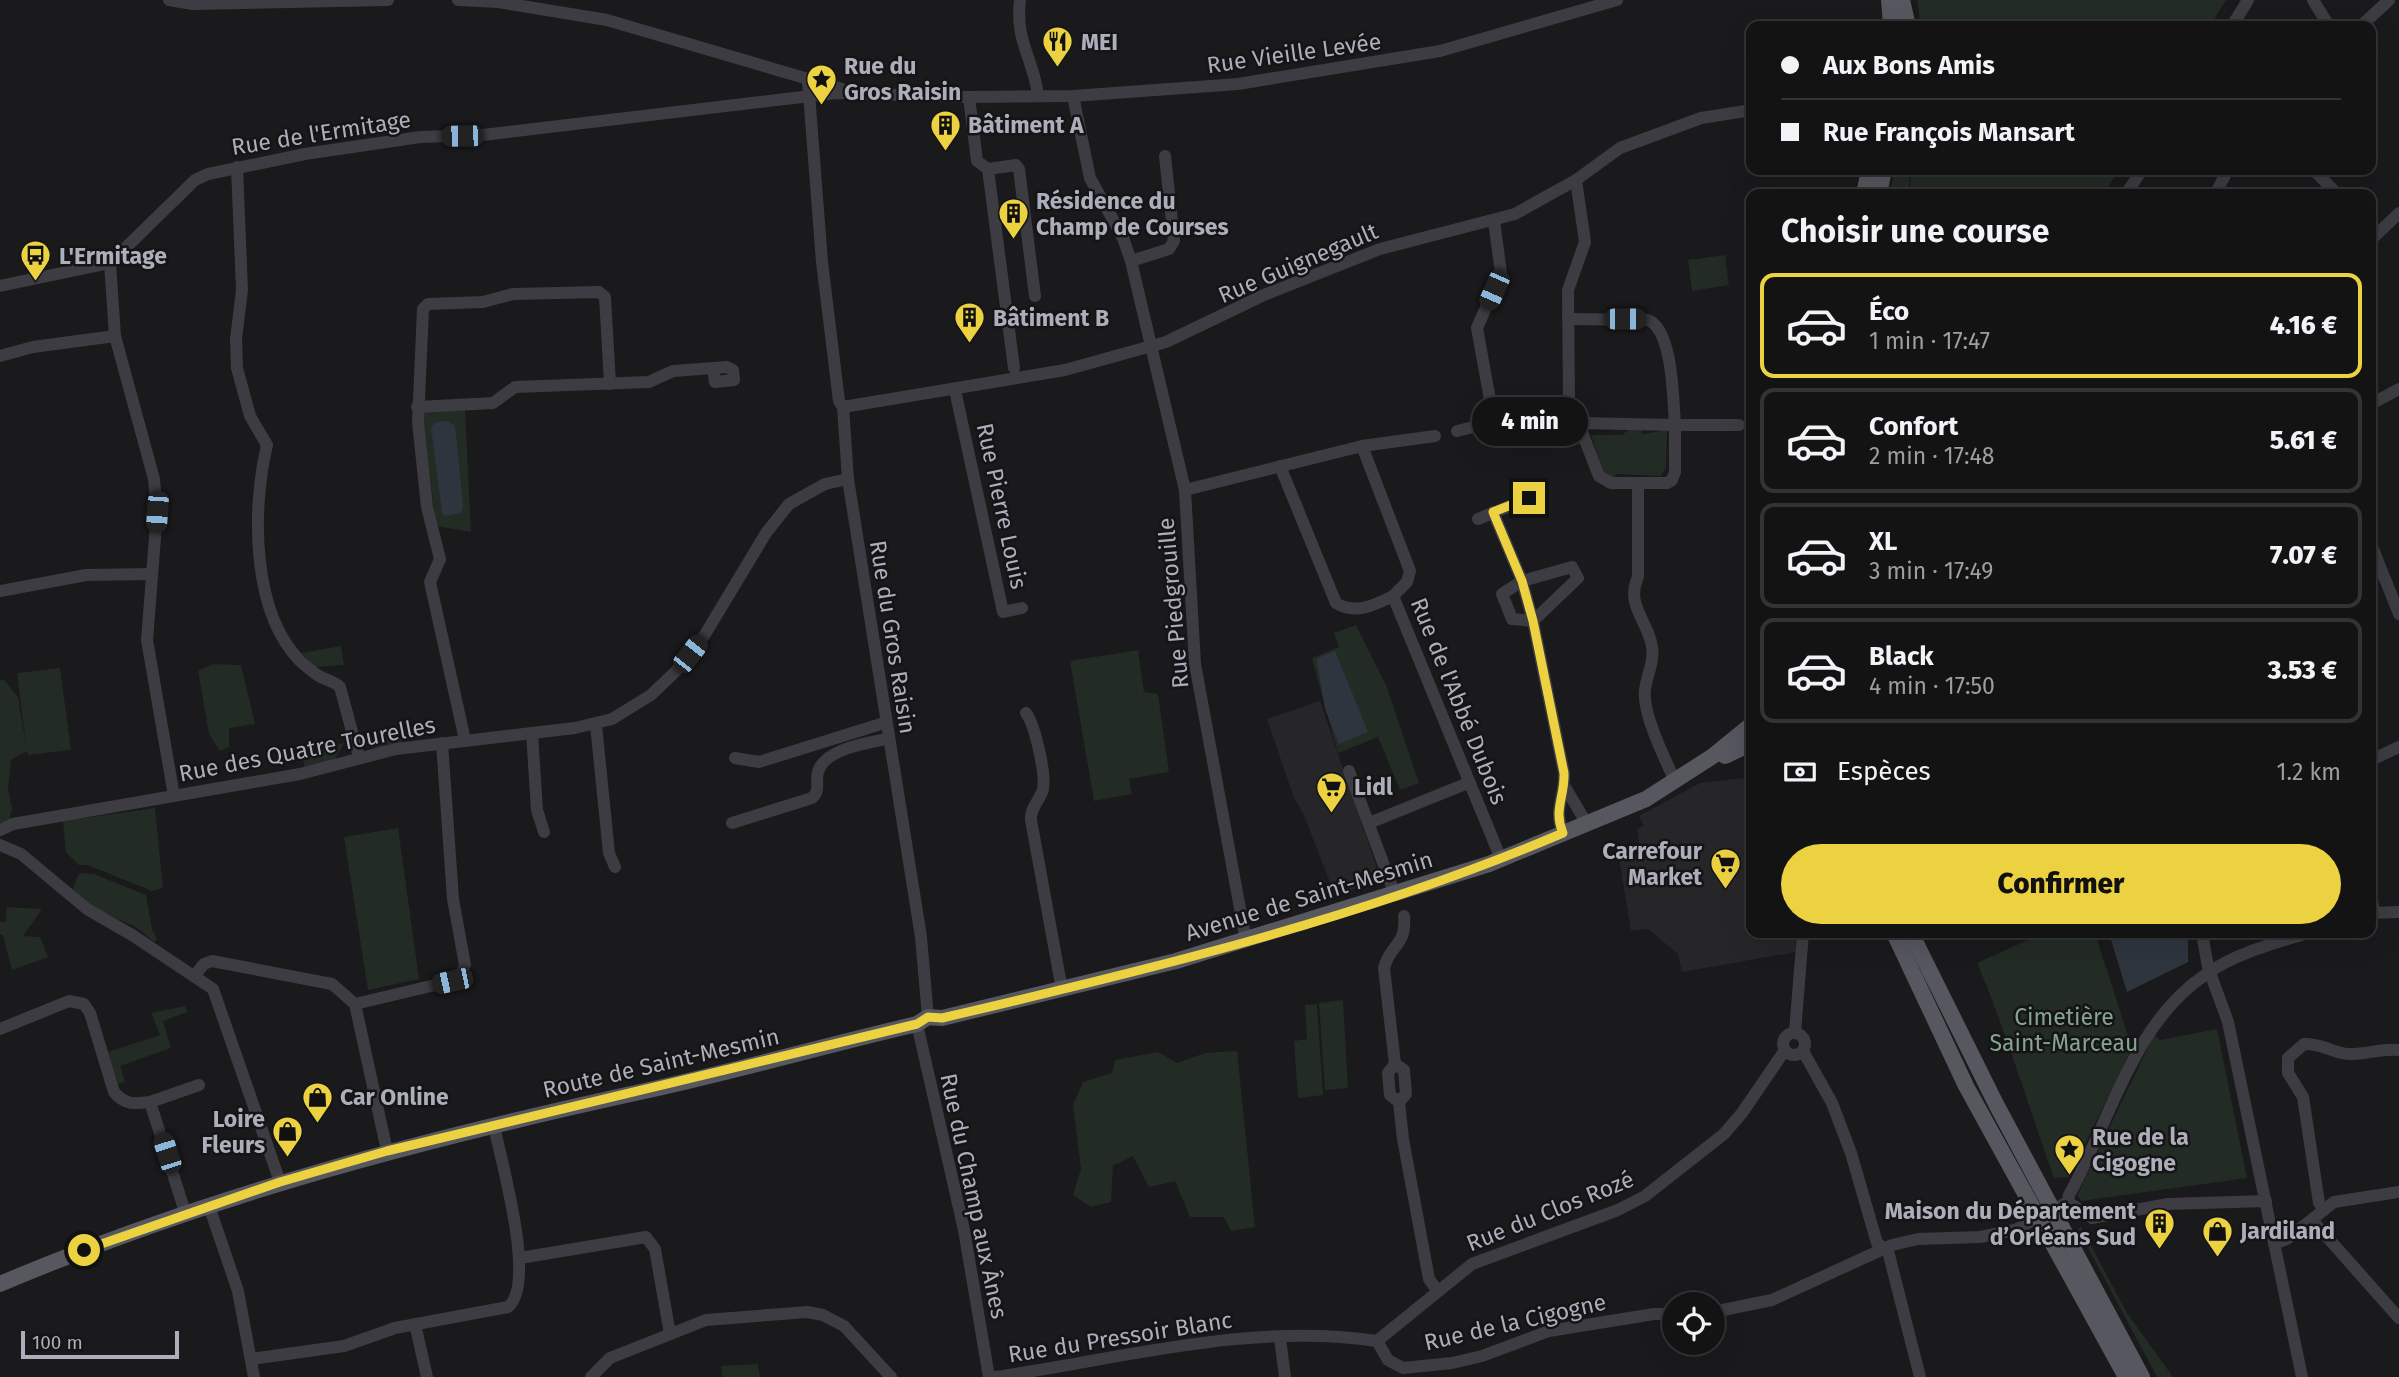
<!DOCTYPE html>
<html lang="fr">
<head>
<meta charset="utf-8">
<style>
	body { margin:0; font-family:"Fira Sans",sans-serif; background:#212022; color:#f1f3f6; height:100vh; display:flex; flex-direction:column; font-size:26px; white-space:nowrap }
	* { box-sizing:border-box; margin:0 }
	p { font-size:23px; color:#9d9ea0 }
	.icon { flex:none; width:38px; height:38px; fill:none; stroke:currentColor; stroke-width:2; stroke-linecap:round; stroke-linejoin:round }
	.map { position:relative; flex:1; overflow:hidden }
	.drawer { position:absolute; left:1746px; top:189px; width:630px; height:749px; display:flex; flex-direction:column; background:#141314; border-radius:14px; box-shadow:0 7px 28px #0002,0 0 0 2px #333234 }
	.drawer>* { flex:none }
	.hud { position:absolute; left:1746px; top:21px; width:630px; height:154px; border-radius:14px; box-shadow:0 7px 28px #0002,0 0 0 2px #333234; display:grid; align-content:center; height:154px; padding:0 35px; background:#141314 }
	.tools { position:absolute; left:1662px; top:1292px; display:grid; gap:14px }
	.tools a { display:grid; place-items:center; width:63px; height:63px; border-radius:50%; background:#141314; box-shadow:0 7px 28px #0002,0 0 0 2px #333234; font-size:35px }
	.scale { position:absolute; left:21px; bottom:18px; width:158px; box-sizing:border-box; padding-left:7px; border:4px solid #acaeba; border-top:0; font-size:19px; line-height:24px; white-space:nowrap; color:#acaeba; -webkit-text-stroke:5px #151416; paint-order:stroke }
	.end { position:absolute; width:32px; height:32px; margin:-16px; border:9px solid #ecd241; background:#111; box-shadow:0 0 0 4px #111 }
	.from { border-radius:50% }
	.bubble { position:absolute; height:49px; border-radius:24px; background:#141314; box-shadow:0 7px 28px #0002,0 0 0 2px #333234; font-size:23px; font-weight:800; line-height:49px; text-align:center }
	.car { position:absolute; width:21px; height:42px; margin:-21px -10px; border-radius:9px; box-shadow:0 0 5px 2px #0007; background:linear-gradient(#222 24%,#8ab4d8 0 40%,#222 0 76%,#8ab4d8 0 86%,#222 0) }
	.hud b { display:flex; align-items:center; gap:24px; height:66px; font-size:26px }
	.hud b+b { border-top:2px solid #333234 }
	.hud i { width:18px; height:18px; background:#f1f3f6 }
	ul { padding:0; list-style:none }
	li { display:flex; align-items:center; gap:21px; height:105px; margin:0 14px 10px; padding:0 21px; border:4px solid #333234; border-radius:14px }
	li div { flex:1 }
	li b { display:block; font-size:26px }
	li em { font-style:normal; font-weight:800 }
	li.current { border-color:#ecd241 }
	li>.icon { width:63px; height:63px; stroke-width:1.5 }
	h2 { padding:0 35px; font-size:32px; line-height:84px }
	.pay { display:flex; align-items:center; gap:18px; height:77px; padding:0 35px; font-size:26px }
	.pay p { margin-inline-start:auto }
	.action { display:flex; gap:14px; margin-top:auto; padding:14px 35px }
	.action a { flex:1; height:80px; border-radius:42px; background:#ecd241; color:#111; font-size:28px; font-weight:800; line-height:80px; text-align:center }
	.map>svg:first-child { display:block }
	.built { fill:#262528 }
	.green { fill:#232b25 }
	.water { fill:#2f353f }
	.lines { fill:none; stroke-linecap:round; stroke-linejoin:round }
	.minor { stroke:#3c3c42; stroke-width:12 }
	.major { stroke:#56575f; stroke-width:16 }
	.route { stroke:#ecd241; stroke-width:9 }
	.labels { text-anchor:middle; stroke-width:5; stroke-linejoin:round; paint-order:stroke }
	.poi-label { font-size:23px; font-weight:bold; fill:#acaeba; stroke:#151416; text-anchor:start }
	.street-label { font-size:23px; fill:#acaeba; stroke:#151416 }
	.park-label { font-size:23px; fill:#84a48c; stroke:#151416 }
</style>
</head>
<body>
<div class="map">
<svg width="2399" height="1377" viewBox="0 0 2399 1377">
	<rect width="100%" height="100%" fill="#1a191b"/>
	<g class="built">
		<path d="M1320 701 1381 880 1335 895 1303 813 1294 798 1267 719Z"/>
		<path d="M1752 777V933H1795L1796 952 1682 972 1678 954 1648 929 1631 931 1619 858 1641 854 1637 829 1644 826 1639 816 1700 783Z"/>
	</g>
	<g class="green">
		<path d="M1917 0H2226L2210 26H1921Z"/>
		<path d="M1895 170H1911L1908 194H1889Z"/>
		<path d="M1912 170H2119L2104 194H1909Z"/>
		<path d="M1725 255 1729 285 1692 291 1688 260Z"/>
		<path d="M426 409H465L471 532 436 526 422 413Z"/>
		<path d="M1632 427 1641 429 1642 434 1667 430 1666 468 1661 476 1617 474 1612 478 1604 474 1591 435H1622Z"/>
		<path d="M1356 625 1386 685 1419 783 1400 790 1378 737 1338 753 1312 658 1339 647 1334 633Z"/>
		<path d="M341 646 344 665 316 667 301 653Z"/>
		<path d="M1138 650 1144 692 1158 694 1169 772 1129 779 1132 794 1094 801 1070 661Z"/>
		<path d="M213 664 241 665 255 724 229 728V747L220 751 209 734 198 671Z"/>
		<path d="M60 668 71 750 28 755 27 751 11 760 8 789 12 809 9 820 0 823V680H4L18 697 26 745 17 673Z"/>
		<path d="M399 728 402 743C386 747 370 755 361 739Z"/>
		<path d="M344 743 334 761 305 768 301 753Z"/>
		<path d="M155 808 163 888 152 891 87 865H79L66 852 63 821Z"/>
		<path d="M398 828 419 979 368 990 344 837Z"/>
		<path d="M79 873 94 874 146 895 152 929 157 939 154 942 136 927 90 907 73 889Z"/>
		<path d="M7 907 42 909 23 936 40 937 48 957 12 970 3 935 0 934V922H6Z"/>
		<path d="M2036 933H2095L2132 1048 2069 1177 2054 1178C2028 1106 2007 1033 1977 963L2034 937Z"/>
		<path d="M1343 1000 1348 1088 1325 1090 1319 1003Z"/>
		<path d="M1317 1004 1323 1095 1298 1098 1294 1041 1307 1039 1305 1005Z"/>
		<path d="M185 1006 187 1012 163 1021 171 1048 120 1066 125 1082 118 1084 108 1052 160 1035 151 1013Z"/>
		<path d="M2217 1029 2247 1178 2081 1201 2077 1195 2154 1035 2160 1040Z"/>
		<path d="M1237 1051 1255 1227 1231 1231 1224 1217H1190L1175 1181 1149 1187 1133 1156 1113 1166 1111 1202 1091 1207 1073 1195 1081 1169 1073 1105 1083 1082 1112 1073 1115 1060 1158 1052 1177 1063 1205 1053Z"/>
		<path d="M2081 1227 2127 1313 2173 1377H2157L2078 1229Z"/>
		<path d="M758 1364 760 1377H722L721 1366Z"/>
	</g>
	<g class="water">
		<path d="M448 421 455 426 463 506 461 513 444 516 442 512 431 427 436 422Z"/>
		<path d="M1335 651 1368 732 1339 744 1325 709 1317 662 1318 658Z"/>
		<path d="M2109 933H2188V962L2127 992Z"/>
	</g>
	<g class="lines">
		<g class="minor">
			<path d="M169 0 193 4 388 0"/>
			<path d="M458 0 498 2 607 20 842 89"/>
			<path d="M1020 0C1015 42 1033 57 1038 95"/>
			<path d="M2313 0 2329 26"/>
			<path d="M2232 26 2248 0"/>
			<path d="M2361 26 2389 0"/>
			<path d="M808 81 822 262 839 401 843 407 848 479 921 937 928 1017"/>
			<path d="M1073 96 1090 178 1123 238 1131 261 1185 490 1195 664 1246 941"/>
			<path d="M969 97 977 161 988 169 1014 368"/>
			<path d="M237 167 242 290 236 339 237 368 250 416 267 445C252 508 251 611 300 661 306 666 314 674 321 677 328 681 334 681 340 687L359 757"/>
			<path d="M988 169 1016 165 1019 169 1035 296"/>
			<path d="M2314 170 2337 194"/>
			<path d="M1576 180 1585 242 1568 290 1569 399 1599 476 1611 483H1667L1672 480 1675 472V425H1739"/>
			<path d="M2126 194 2142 170"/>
			<path d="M2215 194 2228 170"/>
			<path d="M2371 240 2399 213"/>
			<path d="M1131 261 1169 249 1174 241 1165 156"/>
			<path d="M110 263 115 336 154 479 157 512 147 640 174 796"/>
			<path d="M0 286 110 263 195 180 208 174 305 154 420 137 483 135 836 93 969 97 1073 96 1238 84 1440 51 1617 0"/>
			<path d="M1568 319 1648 320C1673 330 1673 399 1675 425L1579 423"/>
			<path d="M0 356 33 347 115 336"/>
			<path d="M955 390 1003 612 1022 608"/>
			<path d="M2371 404 2399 389"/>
			<path d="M417 407 493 403 515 387 649 382 673 371 727 367 733 370 734 380 715 382 713 368"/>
			<path d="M843 407 1065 370 1166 342 1264 295 1380 249 1515 214 1576 180 1620 148 1701 118 1752 110"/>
			<path d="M1457 431 1494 422 1477 328 1501 273 1494 221"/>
			<path d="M1362 446 1410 571 1407 582 1393 596"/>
			<path d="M1280 466 1336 603C1355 615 1375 605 1393 596L1501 859"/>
			<path d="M1638 484V577C1626 603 1645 618 1651 642 1656 660 1647 673 1645 690 1642 713 1665 759 1675 781"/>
			<path d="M1185 490 1362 446 1435 436"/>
			<path d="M1493 512 1522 581 1533 621 1564 773C1565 797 1553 810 1563 833"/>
			<path d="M1478 519 1529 498"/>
			<path d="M2371 544 2399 614"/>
			<path d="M1572 567 1578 578 1533 621 1512 619 1502 594 1522 581Z"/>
			<path d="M0 591 86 575 152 574"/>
			<path d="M1026 713C1035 725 1046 774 1043 789 1040 801 1030 807 1031 820L1062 990"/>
			<path d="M596 725 609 853 615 867"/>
			<path d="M532 733 537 810 544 832"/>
			<path d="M465 740 430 582 440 559 427 507 418 422 423 309 428 304 483 302 513 294 599 292 605 297 610 384"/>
			<path d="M735 758 759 762 884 723"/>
			<path d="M2371 760 2399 747"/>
			<path d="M1349 771 1395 895"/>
			<path d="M1565 787 1587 824"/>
			<path d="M732 823 812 798C821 790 815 782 818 772 824 749 867 743 887 739"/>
			<path d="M1369 823 1468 783"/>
			<path d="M0 830 13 824 300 774 396 749 575 728 612 719 651 695 676 671 704 636 766 533 789 504 825 484 848 479"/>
			<path d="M0 845 21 854 87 909 132 935 213 989 280 1182"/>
			<path d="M2371 894 2374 911"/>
			<path d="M2371 913 2399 912"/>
			<path d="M1404 916C1407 946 1390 944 1384 968L1395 1064 1388 1073 1390 1095 1399 1102 1403 1139 1429 1279 1437 1290"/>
			<path d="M2202 933 2208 967 2228 1022 2302 1377"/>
			<path d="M195 975 204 964 212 961 332 984 355 1004 387 1151"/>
			<path d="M355 1004 452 981 462 972 465 965 453 899 442 743"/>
			<path d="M917 1024 964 1230 989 1377"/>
			<path d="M0 1029 69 1001 84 1004 90 1013 114 1092C125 1105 134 1104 150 1102"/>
			<path d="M1795 1032 1803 933"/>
			<circle cx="1794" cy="1044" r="11"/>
			<path d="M1803 1051 1832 1103 1851 1153 1877 1243 1888 1251 1920 1377"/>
			<path d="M1395 1064 1404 1070 1406 1094 1399 1102"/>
			<path d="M2068 1202 2069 1195C2110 1122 2132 1024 2205 975 2234 954 2274 943 2308 933"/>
			<path d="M2068 1202 2092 1218 2168 1204 2266 1201"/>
			<path d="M209 1206 238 1291 254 1377"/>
			<path d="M2324 1210 2319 1203 2303 1097 2288 1073V1058L2304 1044C2325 1044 2333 1053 2348 1054 2365 1055 2381 1048 2399 1050"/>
			<path d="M186 1215 150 1102 199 1085"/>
			<path d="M2312 1220 2399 1318"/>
			<path d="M2274 1244 2287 1239 2334 1202 2399 1192"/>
			<path d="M520 1258 646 1237 655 1249 670 1334"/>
			<path d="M1713 1312 1772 1300 1892 1245 1918 1239 1980 1237 2015 1230 2068 1202"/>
			<path d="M415 1324 427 1377"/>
			<path d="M1280 1338 1285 1377"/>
			<path d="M1377 1341 1472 1264 1618 1210 1645 1196 1724 1134 1742 1113 1785 1050"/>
			<path d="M1377 1341 1388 1360 1403 1368 1452 1363 1482 1356 1549 1331 1654 1314H1675"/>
			<path d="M251 1359 344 1346 395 1328 508 1307C537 1284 501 1161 494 1126"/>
			<path d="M591 1377 610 1358 706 1320 807 1312 823 1315 844 1326 891 1377"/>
			<path d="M995 1377C1120 1359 1249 1322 1377 1341"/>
		</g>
		<g class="major">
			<path d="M1889 0 1891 26"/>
			<path d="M1902 0 1908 26"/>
			<path d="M1864 194 1869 170"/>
			<path d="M1879 194 1884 170"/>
			<path d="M1725 756 1752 743"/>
			<path d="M1894 933 1966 1086 2126 1377"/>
			<path d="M1911 933 1996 1104 2142 1377"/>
			<path d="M0 1284C209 1195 428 1138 649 1090 739 1070 827 1045 917 1024L928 1017 942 1018 1176 961 1489 864 1646 799 1713 756 1751 725"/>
		</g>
	</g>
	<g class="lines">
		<path class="route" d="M84 1250 280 1182 387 1151 917 1024 928 1017 942 1018C1152 969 1364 918 1563 833 1553 810 1565 797 1564 773L1533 621 1522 581 1493 512 1529 498"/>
	</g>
	<defs>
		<symbol id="restaurant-pin" viewBox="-11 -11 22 30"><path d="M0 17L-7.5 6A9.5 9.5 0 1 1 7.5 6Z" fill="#ecd241" stroke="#151416"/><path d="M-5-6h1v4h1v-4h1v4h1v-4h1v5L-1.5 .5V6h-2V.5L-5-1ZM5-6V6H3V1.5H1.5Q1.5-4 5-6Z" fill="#111"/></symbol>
		<symbol id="sight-pin" viewBox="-11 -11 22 30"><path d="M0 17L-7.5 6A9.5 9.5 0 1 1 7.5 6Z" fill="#ecd241" stroke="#151416"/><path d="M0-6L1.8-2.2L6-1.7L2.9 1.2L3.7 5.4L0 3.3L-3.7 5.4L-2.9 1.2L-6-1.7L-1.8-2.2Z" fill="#111"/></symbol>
		<symbol id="building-pin" viewBox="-11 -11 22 30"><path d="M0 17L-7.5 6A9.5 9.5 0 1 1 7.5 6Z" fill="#ecd241" stroke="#151416"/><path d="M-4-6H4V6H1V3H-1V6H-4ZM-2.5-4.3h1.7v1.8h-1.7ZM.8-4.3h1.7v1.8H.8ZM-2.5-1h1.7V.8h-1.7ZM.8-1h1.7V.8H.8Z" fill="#111"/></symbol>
		<symbol id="bus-pin" viewBox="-11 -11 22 30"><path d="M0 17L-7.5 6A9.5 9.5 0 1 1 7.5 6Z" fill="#ecd241" stroke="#151416"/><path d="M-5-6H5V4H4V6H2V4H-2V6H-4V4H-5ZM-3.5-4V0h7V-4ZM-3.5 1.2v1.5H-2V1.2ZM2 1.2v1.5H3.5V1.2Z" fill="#111"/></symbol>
		<symbol id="supermarket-pin" viewBox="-11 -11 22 30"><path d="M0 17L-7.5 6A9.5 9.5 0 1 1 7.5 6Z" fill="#ecd241" stroke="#151416"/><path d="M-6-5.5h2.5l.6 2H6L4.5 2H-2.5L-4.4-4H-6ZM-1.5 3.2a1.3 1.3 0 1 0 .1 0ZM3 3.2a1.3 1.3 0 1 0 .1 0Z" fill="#111"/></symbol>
		<symbol id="shop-pin" viewBox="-11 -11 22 30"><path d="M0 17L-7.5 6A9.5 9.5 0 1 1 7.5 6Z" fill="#ecd241" stroke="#151416"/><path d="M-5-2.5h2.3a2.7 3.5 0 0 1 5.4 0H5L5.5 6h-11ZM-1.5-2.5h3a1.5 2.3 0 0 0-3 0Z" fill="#111"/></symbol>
	</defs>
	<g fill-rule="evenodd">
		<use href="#restaurant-pin" x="1040" y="24" width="35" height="47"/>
		<use href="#sight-pin" x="804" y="62" width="35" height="47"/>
		<use href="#building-pin" x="928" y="108" width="35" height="47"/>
		<use href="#building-pin" x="996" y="196" width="35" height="47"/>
		<use href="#bus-pin" x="18" y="238" width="35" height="47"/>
		<use href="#building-pin" x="952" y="300" width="35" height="47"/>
		<use href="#supermarket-pin" x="1314" y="770" width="35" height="47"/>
		<use href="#supermarket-pin" x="1708" y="846" width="35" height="47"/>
		<use href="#shop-pin" x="300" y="1080" width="35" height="47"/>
		<use href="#shop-pin" x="270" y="1114" width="35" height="47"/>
		<use href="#sight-pin" x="2052" y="1132" width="35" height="47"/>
		<use href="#building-pin" x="2142" y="1206" width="35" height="47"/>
		<use href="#shop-pin" x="2200" y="1214" width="35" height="47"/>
	</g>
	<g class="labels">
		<g class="poi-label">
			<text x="1081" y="50">MEI</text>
			<text x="844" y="74">Rue du<tspan x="844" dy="26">Gros Raisin</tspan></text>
			<text x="968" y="133">Bâtiment A</text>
			<text x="1036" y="209">Résidence du<tspan x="1036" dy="26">Champ de Courses</tspan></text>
			<text x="59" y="264">L'Ermitage</text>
			<text x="993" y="326">Bâtiment B</text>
			<text x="1354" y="795">Lidl</text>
			<text x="1702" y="859" text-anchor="end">Carrefour<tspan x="1702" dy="26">Market</tspan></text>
			<text x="340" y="1105">Car Online</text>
			<text x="265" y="1127" text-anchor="end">Loire<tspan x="265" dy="26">Fleurs</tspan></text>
			<text x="2092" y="1145">Rue de la<tspan x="2092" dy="26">Cigogne</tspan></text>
			<text x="2136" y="1219" text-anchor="end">Maison du Département<tspan x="2136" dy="26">d’Orléans Sud</tspan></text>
			<text x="2240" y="1239">Jardiland</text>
		</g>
		<g class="street-label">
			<text transform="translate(1294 53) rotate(-8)" y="8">Rue Vieille Levée</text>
			<text transform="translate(321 133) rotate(-9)" y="8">Rue de l'Ermitage</text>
			<text transform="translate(1298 263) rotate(-23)" y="8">Rue Guignegault</text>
			<text transform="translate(1002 506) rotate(78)" y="8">Rue Pierre Louis</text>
			<text transform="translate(1173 603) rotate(-95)" y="8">Rue Piedgrouille</text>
			<text transform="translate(893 637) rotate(81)" y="8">Rue du Gros Raisin</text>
			<text transform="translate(1459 701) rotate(68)" y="8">Rue de l'Abbé Dubois</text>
			<text transform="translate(307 749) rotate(-11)" y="8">Rue des Quatre Tourelles</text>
			<text transform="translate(1309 896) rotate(-17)" y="8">Avenue de Saint-Mesmin</text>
			<text transform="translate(661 1063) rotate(-13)" y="8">Route de Saint-Mesmin</text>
			<text transform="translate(974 1196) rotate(78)" y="8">Rue du Champ aux Ânes</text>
			<text transform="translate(1550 1211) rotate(-22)" y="8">Rue du Clos Rozé</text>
			<text transform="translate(1515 1322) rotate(-13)" y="8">Rue de la Cigogne</text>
			<text transform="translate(1120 1337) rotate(-9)" y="8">Rue du Pressoir Blanc</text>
		</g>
		<g class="park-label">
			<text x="2064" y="1025">Cimetière<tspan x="2064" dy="26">Saint-Marceau</tspan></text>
		</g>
	</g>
</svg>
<div class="tools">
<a><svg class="icon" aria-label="locate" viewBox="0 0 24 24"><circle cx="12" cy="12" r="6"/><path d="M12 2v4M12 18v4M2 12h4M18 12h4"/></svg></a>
</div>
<div class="scale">100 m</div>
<i class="end from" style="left:84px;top:1250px"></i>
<i class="end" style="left:1529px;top:498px"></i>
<div class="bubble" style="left:1472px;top:397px;width:116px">4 min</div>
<i class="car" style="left:462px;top:136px;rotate:269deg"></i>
<i class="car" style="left:1494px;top:290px;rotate:204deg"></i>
<i class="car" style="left:1625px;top:319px;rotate:90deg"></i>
<i class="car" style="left:157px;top:512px;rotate:184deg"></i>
<i class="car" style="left:690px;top:654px;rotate:38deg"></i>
<i class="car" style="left:452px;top:981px;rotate:258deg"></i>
<i class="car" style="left:167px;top:1153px;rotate:342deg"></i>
<div class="hud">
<b><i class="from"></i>Aux Bons Amis</b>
<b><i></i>Rue François Mansart</b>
</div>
<section class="drawer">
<h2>Choisir une course</h2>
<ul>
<li class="current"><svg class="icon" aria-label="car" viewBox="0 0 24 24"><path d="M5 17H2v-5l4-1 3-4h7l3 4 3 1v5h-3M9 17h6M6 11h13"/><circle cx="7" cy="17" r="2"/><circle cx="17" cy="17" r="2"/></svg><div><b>Éco</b><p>1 min · 17:47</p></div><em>4.16 €</em></li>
<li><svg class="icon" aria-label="car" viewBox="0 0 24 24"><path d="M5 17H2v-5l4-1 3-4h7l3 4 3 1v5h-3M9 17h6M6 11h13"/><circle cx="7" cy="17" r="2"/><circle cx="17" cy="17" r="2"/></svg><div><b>Confort</b><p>2 min · 17:48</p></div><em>5.61 €</em></li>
<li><svg class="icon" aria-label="car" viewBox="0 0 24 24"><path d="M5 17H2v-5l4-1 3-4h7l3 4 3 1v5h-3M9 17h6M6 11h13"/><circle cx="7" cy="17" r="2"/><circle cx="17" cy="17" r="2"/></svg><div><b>XL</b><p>3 min · 17:49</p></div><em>7.07 €</em></li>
<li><svg class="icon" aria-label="car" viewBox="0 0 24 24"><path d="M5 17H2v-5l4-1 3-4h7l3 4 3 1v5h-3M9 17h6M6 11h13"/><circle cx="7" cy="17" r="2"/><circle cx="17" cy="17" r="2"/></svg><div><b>Black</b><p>4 min · 17:50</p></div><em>3.53 €</em></li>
</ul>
<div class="pay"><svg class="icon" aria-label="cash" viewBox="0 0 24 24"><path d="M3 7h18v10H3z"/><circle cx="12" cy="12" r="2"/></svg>Espèces<p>1.2 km</p></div>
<div class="action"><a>Confirmer</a></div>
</section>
</div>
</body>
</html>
